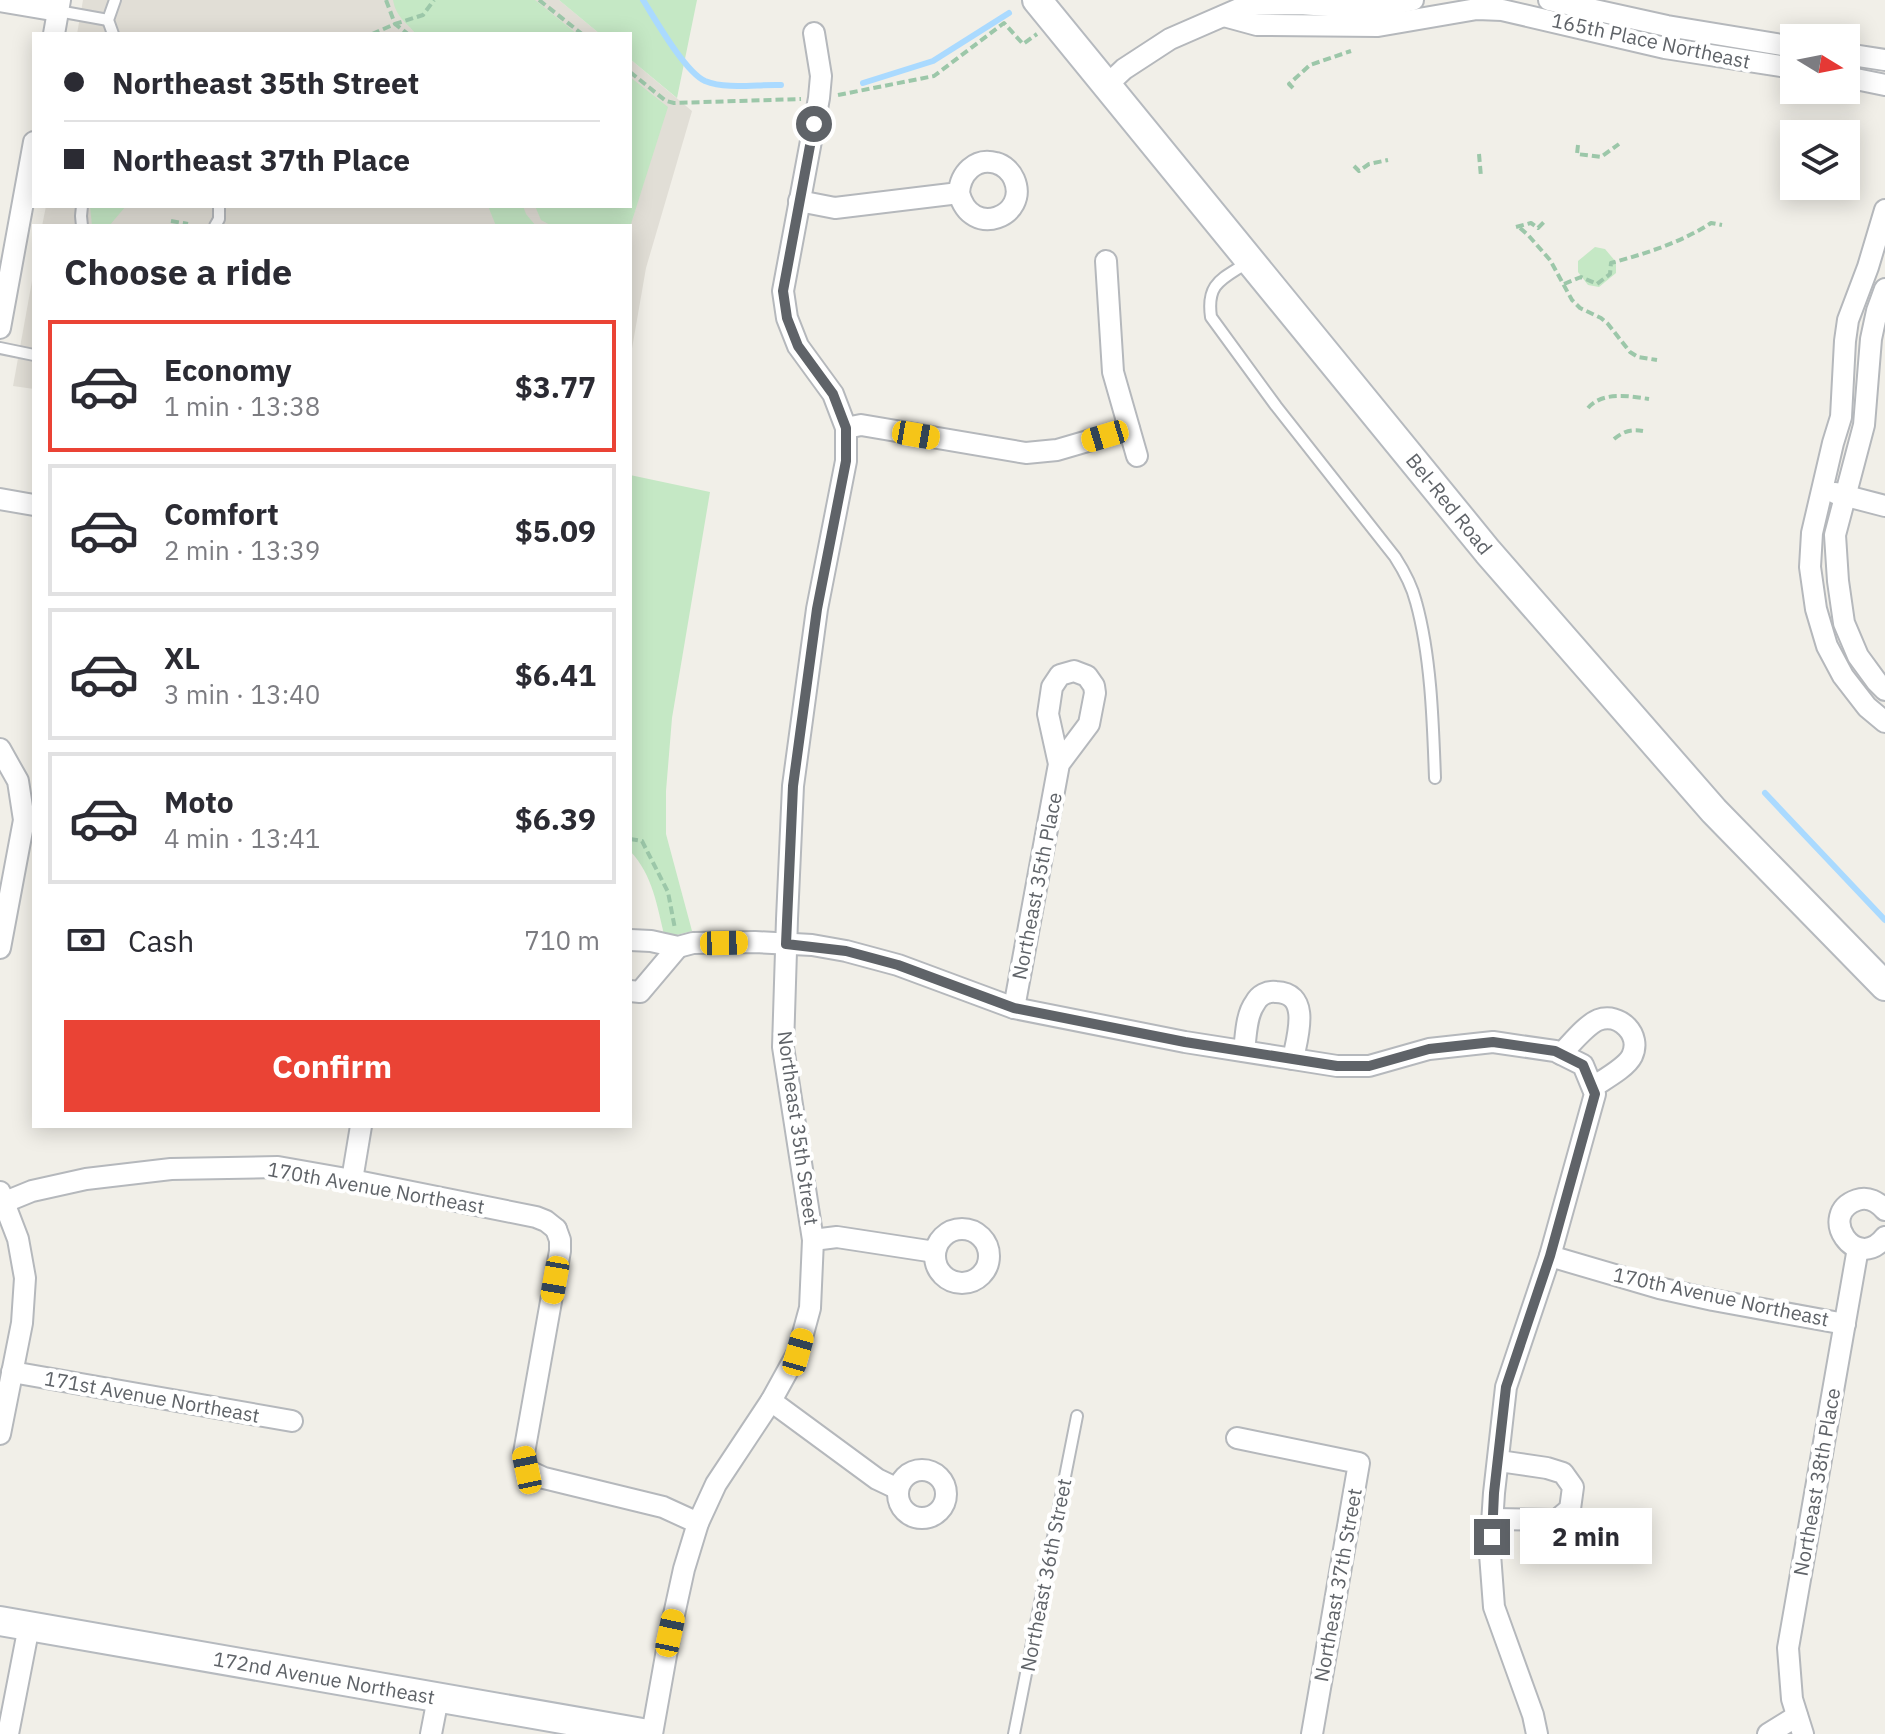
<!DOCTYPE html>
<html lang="en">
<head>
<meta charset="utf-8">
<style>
	body { margin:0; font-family:"IBM Plex Sans",sans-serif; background:#f2f2f3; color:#2b2b33; height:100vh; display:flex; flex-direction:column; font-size:30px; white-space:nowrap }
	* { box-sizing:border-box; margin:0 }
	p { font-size:26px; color:#7c7c81 }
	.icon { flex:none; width:44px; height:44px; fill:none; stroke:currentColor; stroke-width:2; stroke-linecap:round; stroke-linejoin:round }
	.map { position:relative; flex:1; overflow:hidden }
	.drawer { position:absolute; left:32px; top:224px; width:600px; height:904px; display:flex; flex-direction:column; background:#fff; border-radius:0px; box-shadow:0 4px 20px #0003 }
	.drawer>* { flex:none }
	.banner { position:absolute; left:32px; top:32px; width:600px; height:176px; border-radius:0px; box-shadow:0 4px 20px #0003; display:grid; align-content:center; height:176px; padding:0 32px; background:#fff }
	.needle { width:52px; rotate:100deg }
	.tools { position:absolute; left:1780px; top:24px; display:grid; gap:16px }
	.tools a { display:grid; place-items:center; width:80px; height:80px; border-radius:0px; background:#fff; box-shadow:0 4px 20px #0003; font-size:40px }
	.end { position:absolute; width:36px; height:36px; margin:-18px; border:10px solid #5f6368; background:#fff; box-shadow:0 0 0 4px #fff }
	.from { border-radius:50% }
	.bubble { position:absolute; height:56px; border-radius:0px; background:#fff; box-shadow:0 4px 20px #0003; font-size:26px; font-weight:700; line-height:56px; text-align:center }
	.car { position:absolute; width:24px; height:48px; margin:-24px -12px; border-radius:10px; box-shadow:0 0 6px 2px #0007; background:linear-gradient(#f5c518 24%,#345 0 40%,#f5c518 0 76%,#345 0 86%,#f5c518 0) }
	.banner b { display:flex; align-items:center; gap:28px; height:76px; font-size:30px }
	.banner b+b { border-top:2px solid #e1e1e2 }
	.banner i { width:20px; height:20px; background:#2b2b33 }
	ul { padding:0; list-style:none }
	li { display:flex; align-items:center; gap:24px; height:132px; margin:0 16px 12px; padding:0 16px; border:4px solid #e1e1e2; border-radius:0px }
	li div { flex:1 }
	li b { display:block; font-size:30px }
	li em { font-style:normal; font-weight:700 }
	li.on { border-color:#ea4335 }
	li>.icon { width:72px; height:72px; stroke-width:1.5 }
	h2 { padding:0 32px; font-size:36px; line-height:96px }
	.pay { display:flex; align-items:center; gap:20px; height:88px; padding:0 32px; font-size:30px }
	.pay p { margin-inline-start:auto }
	.cta { display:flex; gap:16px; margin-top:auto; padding:16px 32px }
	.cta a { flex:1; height:92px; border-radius:0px; background:#ea4335; color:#fff; font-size:32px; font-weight:700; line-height:92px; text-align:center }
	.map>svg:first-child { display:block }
	.education { fill:#e1ded6 }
	.green { fill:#c5e8c5 }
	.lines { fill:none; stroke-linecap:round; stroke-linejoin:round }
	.stream { stroke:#aadaff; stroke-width:6 }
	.lane-casing { stroke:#b5b8bc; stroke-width:14 }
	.street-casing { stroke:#b5b8bc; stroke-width:24 }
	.secondary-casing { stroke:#b6babf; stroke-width:32 }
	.path { stroke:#9cc7a9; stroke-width:4; stroke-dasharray:8 4; stroke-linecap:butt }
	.lane { stroke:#fff; stroke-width:10 }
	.street { stroke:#fff; stroke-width:20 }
	.secondary { stroke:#fff; stroke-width:28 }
	.route { stroke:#5f6368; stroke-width:10 }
	.labels { text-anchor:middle; stroke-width:8; stroke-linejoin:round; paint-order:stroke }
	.street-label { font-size:20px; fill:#5f6368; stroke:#fff }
</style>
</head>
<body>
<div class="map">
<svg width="1885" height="1734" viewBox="0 0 1885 1734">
	<rect width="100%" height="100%" fill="#f1efe8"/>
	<g class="education">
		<path d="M83 0H559L600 34H77Z"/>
		<path d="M630 59 692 111 646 268 630 360V226H42L46 206H630Z"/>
		<path d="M34 270V389L13 386Z"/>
	</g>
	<g class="green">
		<path d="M393 0H535L577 34H416C406 22 396 17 393 0Z"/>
		<path d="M559 0H697L677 98 630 59V34H600Z"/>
		<path d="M630 77 668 107 630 227 552 226 541 220 535 206H630Z"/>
		<path d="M90 206H126L109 226H92Z"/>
		<path d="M488 206H523L526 214 536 226H496Z"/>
		<path d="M1595 247 1605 249 1616 262V273L1599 287 1588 285 1578 272V261Z"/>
		<path d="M630 475 710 492 672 718 666 791V834L692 931 665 938C657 906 653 875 630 851Z"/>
	</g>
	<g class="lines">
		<g class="stream">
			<path d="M643 0C655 19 685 72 705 81 728 90 757 84 781 85"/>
			<path d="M863 83 933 61 1009 13"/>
			<path d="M1765 793 1885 920"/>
		</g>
		<defs>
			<g id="lane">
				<path d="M58 11 108 20"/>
				<path d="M113 34 108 20 115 0"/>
				<path d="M82 206 81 216 82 226"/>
				<path d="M215 226 219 219V206"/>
				<path d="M1248 262C1223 279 1206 282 1211 317L1276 406 1395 557C1404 571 1412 586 1416 602 1431 656 1433 722 1435 778"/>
				<path d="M0 348 34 355"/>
				<path d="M1014 1734 1077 1416"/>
			</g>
			<g id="street">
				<path d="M1549 0 1667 26 1794 47"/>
				<path d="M0 1 58 11"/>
				<path d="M1224 16 1257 25 1378 26 1477 9 1502 10 1665 48 1794 68"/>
				<path d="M54 34 60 0"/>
				<path d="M1846 54 1885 60"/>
				<path d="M1846 77 1885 85"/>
				<path d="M1107 85 1124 69 1170 39 1248 5 1300 4 1372 9 1413 0"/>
				<path d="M799 201 835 208 959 193C971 240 1030 216 1014 179 1011 172 1004 165 996 163 975 157 960 174 959 193"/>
				<path d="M1885 210 1868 267 1848 320 1845 341 1841 417 1833 443 1812 533 1810 567 1816 609 1827 646 1843 676 1867 707 1885 722"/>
				<path d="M1106 261 1113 372 1137 456"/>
				<path d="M1885 289 1877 311 1871 339 1864 425 1835 535 1838 581 1844 623 1858 656 1877 682 1885 690"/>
				<path d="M0 328 34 142"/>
				<path d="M846 428 861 425 1026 453 1057 450 1129 429"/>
				<path d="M1835 493 1885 506"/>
				<path d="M0 499 34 505"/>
				<path d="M0 749 18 781 24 820 0 948"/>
				<path d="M630 940 651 941 678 947 693 943 755 942 812 945 846 951 898 965 1014 1008 1185 1042 1337 1066H1369L1429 1049 1493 1042 1555 1051 1583 1065 1595 1094 1550 1256 1506 1387 1494 1493 1490 1554 1494 1607 1533 1715 1537 1734"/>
				<path d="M630 991 640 992 678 947"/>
				<path d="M1014 1008 1059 764 1048 714 1052 687 1060 675 1074 671 1087 676 1094 686 1095 693 1089 724 1059 764"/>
				<path d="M1244 1051C1246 1036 1246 1015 1255 1003 1259 995 1267 991 1276 992 1312 993 1297 1038 1293 1059"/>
				<path d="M1561 1054C1571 1044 1586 1025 1598 1020 1620 1012 1642 1035 1632 1056 1626 1068 1603 1080 1593 1087"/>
				<path d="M352 1180 361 1126"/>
				<path d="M0 1192 18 1239 25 1278 22 1323 0 1434"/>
				<path d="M5 1202 32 1191 86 1179 171 1169 278 1167 352 1180 536 1217 546 1221 556 1229"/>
				<path d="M1885 1210C1878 1202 1868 1196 1857 1200 1816 1214 1856 1274 1885 1237"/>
				<circle cx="962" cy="1256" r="27"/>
				<path d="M556 1229 560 1240V1251L524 1453 527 1470 544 1478 663 1507 698 1523"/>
				<path d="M813 1240 837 1237 935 1252"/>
				<path d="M1550 1256 1659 1288 1713 1300 1845 1324"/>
				<path d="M12 1372 292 1421"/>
				<path d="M771 1401 877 1479 898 1489"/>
				<path d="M1237 1438 1359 1463 1312 1734"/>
				<circle cx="922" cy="1494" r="24"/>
				<path d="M1493 1519 1557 1520 1570 1509 1573 1487 1563 1473 1547 1468 1499 1461"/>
				<path d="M8 1734 29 1626"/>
				<path d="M431 1734 438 1698"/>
				<path d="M652 1734 670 1633 684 1569 698 1523 716 1484 771 1401 798 1352 810 1308 813 1240 783 1047 787 919 793 786 817 609 846 461V428L833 394 798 346 787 318 783 291 819 98 821 76 814 33"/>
				<path d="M1768 1734 1797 1716"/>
				<path d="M1803 1734 1792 1699 1788 1648 1858 1248"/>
			</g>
			<g id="secondary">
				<path d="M1037 0 1488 552 1714 811 1885 986"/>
				<path d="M0 1621 648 1734"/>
			</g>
		</defs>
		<use href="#lane" class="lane-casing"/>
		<use href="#street" class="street-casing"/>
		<use href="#secondary" class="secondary-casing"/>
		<g class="path">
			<path d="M386 0 395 24 408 34"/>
			<path d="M539 0 582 34"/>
			<path d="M372 34 395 24 423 15 434 0"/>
			<path d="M630 72 666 101 674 103 801 99"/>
			<path d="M1293 88 1289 84 1310 65 1351 51"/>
			<path d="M838 95 934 76 1004 23 1023 44 1037 34"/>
			<path d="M1578 145 1577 154 1601 157 1619 144"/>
			<path d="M1479 154 1481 177"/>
			<path d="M1354 166 1359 171 1369 164 1388 160"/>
			<path d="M171 221 188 224"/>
			<path d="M1516 227 1531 223 1538 228 1545 221"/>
			<path d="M1520 228 1528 235 1550 260 1572 300 1580 308 1601 318 1608 324 1630 352 1638 357 1657 360"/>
			<path d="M1564 284 1581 277 1597 284 1610 274 1611 263C1647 253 1680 243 1711 223L1722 225"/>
			<path d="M1588 408C1603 391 1629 396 1649 399"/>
			<path d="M1614 439C1624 431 1631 429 1643 431"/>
			<path d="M630 839 642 841 668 892 675 929"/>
		</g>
		<use href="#lane" class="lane"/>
		<use href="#street" class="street"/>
		<use href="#secondary" class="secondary"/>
	</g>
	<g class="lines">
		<path class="route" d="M814 124 783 291 787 318 798 346 833 394 846 428V461L817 609 793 786 786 944 846 951 898 965 1014 1008 1185 1042 1337 1066H1369L1429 1049 1493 1042 1555 1051 1583 1065 1595 1094 1550 1256 1506 1387 1494 1493 1492 1537"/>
	</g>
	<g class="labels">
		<g class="street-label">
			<text transform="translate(1651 41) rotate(12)" y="7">165th Place Northeast</text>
			<text transform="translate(1449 504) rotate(51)" y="7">Bel-Red Road</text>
			<text transform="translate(1037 886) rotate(-79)" y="7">Northeast 35th Place</text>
			<text transform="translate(798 1128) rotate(82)" y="7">Northeast 35th Street</text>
			<text transform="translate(376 1188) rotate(10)" y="7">170th Avenue Northeast</text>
			<text transform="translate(1721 1297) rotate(12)" y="7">170th Avenue Northeast</text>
			<text transform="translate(152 1397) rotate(10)" y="7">171st Avenue Northeast</text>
			<text transform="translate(1817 1482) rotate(-80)" y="7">Northeast 38th Place</text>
			<text transform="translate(1046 1575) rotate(-79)" y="7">Northeast 36th Street</text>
			<text transform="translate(1338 1585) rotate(-80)" y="7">Northeast 37th Street</text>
			<text transform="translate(324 1678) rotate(10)" y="7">172nd Avenue Northeast</text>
		</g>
	</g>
</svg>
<div class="tools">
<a><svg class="needle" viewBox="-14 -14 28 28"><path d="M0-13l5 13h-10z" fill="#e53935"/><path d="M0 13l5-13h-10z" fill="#7c7c81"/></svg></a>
<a><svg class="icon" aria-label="layers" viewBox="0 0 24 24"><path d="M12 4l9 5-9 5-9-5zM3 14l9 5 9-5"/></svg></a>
</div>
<i class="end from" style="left:814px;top:124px"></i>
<i class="end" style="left:1492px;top:1537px"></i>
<div class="bubble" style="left:1520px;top:1508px;width:132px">2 min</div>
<i class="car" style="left:916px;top:435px;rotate:100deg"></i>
<i class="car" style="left:1105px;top:436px;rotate:253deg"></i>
<i class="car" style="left:724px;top:943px;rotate:89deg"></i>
<i class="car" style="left:555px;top:1280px;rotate:190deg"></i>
<i class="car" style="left:798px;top:1352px;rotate:16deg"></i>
<i class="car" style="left:527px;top:1470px;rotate:348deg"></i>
<i class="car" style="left:670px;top:1633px;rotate:12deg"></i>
<div class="banner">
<b><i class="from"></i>Northeast 35th Street</b>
<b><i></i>Northeast 37th Place</b>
</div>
<section class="drawer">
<h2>Choose a ride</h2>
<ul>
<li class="on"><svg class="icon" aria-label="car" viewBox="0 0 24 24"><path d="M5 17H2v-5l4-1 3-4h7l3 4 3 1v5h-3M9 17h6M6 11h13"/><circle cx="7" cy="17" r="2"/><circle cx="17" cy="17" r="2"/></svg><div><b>Economy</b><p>1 min · 13:38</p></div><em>$3.77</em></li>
<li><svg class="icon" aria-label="car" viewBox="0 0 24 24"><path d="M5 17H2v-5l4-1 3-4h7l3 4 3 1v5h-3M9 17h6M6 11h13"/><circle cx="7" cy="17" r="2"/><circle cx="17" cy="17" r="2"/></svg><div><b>Comfort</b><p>2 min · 13:39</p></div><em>$5.09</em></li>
<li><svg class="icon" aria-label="car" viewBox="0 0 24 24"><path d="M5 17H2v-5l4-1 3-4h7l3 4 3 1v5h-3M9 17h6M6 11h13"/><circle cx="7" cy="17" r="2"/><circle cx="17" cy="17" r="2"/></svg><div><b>XL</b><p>3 min · 13:40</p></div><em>$6.41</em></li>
<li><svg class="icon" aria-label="car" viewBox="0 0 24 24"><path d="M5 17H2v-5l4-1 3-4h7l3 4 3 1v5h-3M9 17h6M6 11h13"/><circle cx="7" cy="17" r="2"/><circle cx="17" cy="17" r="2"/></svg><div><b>Moto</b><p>4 min · 13:41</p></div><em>$6.39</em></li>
</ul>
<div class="pay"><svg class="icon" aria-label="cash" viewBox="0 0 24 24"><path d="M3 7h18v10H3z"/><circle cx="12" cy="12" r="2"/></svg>Cash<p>710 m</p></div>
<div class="cta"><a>Confirm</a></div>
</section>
</div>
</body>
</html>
